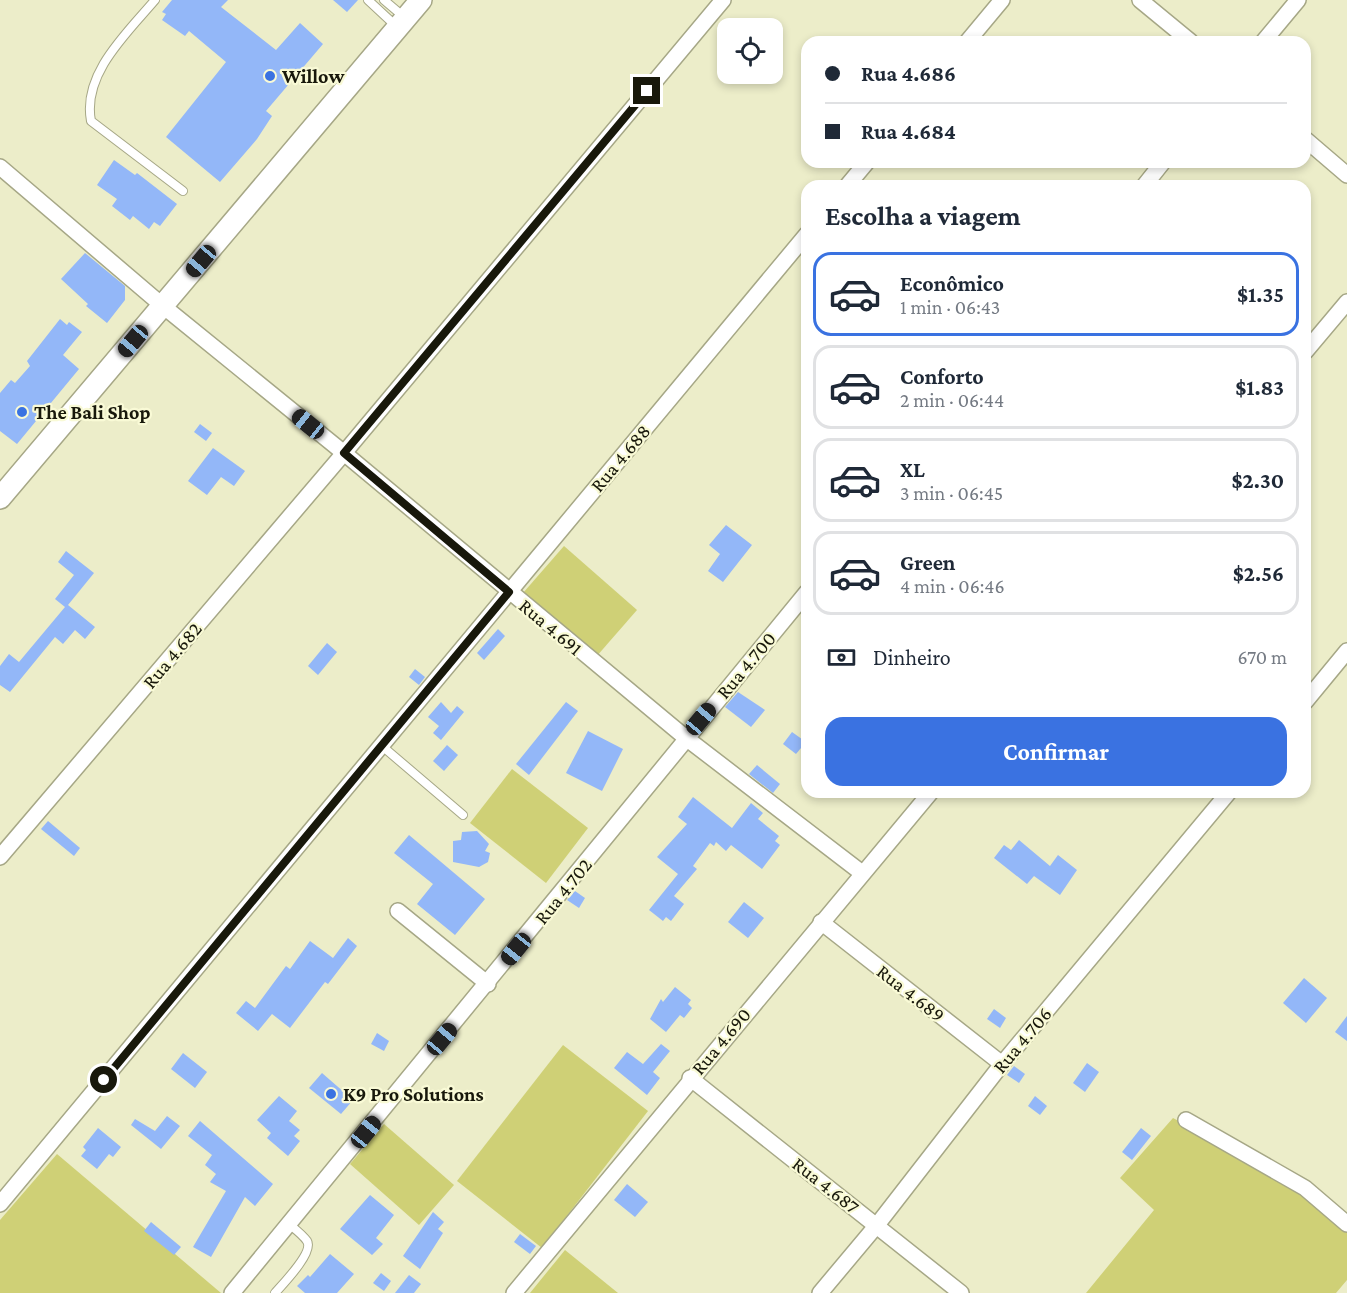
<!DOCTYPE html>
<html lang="pt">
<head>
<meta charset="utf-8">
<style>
	body { margin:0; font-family:"Crimson Pro",serif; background:#f6f6f7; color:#1f2937; height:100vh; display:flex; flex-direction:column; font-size:22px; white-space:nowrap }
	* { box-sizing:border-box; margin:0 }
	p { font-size:20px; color:#747a83 }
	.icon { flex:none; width:33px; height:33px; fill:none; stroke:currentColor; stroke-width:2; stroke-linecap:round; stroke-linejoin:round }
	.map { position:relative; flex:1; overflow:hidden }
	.drawer { position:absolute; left:801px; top:180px; width:510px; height:618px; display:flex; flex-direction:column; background:#fff; border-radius:18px; box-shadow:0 3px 9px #0003 }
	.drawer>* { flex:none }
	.banner { position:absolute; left:801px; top:36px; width:510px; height:132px; border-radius:18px; box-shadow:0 3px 9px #0003; display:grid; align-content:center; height:132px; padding:0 24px; background:#fff }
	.fabs { position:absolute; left:717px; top:18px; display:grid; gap:12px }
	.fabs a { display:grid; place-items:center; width:66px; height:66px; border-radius:12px; background:#fff; box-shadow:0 3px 9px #0003; font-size:30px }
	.end { position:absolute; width:27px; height:27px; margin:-14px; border:8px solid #18180b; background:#fff; box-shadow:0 0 0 3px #fff }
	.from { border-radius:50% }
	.car { position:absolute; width:18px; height:36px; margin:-18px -9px; border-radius:8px; box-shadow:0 0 4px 2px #0007; background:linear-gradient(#222 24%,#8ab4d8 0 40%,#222 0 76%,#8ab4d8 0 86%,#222 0) }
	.banner b { display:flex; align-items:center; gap:21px; height:57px; font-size:22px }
	.banner b+b { border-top:2px solid #e0e1e3 }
	.banner i { width:15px; height:15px; background:#1f2937 }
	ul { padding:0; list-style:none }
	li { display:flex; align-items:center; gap:18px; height:84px; margin:0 12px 9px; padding:0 12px; border:3px solid #e0e1e3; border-radius:18px }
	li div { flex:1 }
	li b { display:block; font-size:22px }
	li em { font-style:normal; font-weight:700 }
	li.on { border-color:#3a72e1 }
	li>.icon { width:54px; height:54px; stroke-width:1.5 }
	h2 { padding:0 24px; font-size:27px; line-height:72px }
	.pay { display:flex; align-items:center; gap:15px; height:66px; padding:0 24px; font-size:22px }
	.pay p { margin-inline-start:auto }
	.cta { display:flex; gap:12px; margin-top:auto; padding:12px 24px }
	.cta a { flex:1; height:69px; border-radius:18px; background:#3a72e1; color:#fff; font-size:24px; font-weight:700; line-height:69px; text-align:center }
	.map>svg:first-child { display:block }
	.green { fill:#cfd076 }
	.building { fill:#93b7f8 }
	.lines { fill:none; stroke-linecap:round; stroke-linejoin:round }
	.lane-casing { stroke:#a6a786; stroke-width:10 }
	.street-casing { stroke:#a6a786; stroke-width:18 }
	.secondary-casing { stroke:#a6a786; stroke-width:24 }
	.lane { stroke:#fff; stroke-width:8 }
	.street { stroke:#fff; stroke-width:15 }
	.secondary { stroke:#fff; stroke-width:21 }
	.route { stroke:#18180b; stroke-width:8 }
	.poi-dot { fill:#3a72e1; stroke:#f9fad6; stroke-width:2 }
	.labels { text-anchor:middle; stroke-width:4.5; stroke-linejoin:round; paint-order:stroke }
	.poi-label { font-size:20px; font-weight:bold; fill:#18180b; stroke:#f9fad6; text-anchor:start }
	.street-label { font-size:20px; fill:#18180b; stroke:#f9fad6 }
</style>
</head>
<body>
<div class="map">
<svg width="1347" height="1293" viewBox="0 0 1347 1293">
	<rect width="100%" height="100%" fill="#ecedc9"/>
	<g class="green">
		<path d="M564 546 637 610 596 657 523 593Z"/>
		<path d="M512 769 588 828 546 883 470 823Z"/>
		<path d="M563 1045 648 1111 542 1248 457 1181Z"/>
		<path d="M1173 1118 1305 1188 1347 1230V1280L1336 1293H1086L1154 1210 1120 1178Z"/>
		<path d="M384 1124 454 1185 419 1225 350 1164Z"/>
		<path d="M57 1154 221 1293H0V1220Z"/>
		<path d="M565 1250 618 1293H530Z"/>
	</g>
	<g class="building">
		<path d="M172 0H228L221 7 276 50 300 23 323 44 266 111 272 116 257 139 220 182 166 137 226 62 189 31 185 36 162 20 166 14 162 12Z"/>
		<path d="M333 0H358L347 12Z"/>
		<path d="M114 160 135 175 137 173 177 204 160 226 154 222 149 229 133 216 130 220 112 206 117 199 97 185Z"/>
		<path d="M85 253 125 286V300L107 323 86 306 88 304 61 279Z"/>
		<path d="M60 319 67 325 69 322 82 332 63 355 79 369 17 444 0 431V393L11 380 15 383 30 366 27 361Z"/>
		<path d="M200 424 212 433 206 441 194 432Z"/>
		<path d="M213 448 245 471 234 486 221 477 207 495 188 481Z"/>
		<path d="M726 525 752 545 723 582 708 571 720 554 709 545Z"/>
		<path d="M66 551 94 573 68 605 95 627 85 639 75 630 63 644 55 637 10 692 0 685V666L9 654 19 662 65 607 55 599 74 575 58 562Z"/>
		<path d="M498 629 505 636 484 660 477 653Z"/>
		<path d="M327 643 337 652 318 675 308 666Z"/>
		<path d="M415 669 425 677 419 685 409 677Z"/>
		<path d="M738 692 765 710 751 727 725 707Z"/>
		<path d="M441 702 451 713 457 706 464 712 441 740 433 733 439 726 428 717Z"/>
		<path d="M566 702 578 711 529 775 516 764Z"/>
		<path d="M588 731 623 749 602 791 566 773Z"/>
		<path d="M792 732 806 742 796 754 783 744Z"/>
		<path d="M447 745 458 755 444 771 433 761Z"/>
		<path d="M757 765 780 784 773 793 749 774Z"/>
		<path d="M693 797 732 828 751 803 763 813 758 819 779 836 775 841 780 845 762 869 731 845 726 851 716 842 714 846 710 843 693 866 697 869 674 896 684 904 671 921 666 917 663 921 649 910 678 874 657 857 687 824 678 817Z"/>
		<path d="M48 821 80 848 74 856 41 829Z"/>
		<path d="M477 831 489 844 485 851 490 853 488 862 479 867 453 862V841L461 840 462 832Z"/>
		<path d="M409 835 485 899 455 935 417 904 433 884 394 853Z"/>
		<path d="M1019 840 1050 866 1058 855 1077 870 1060 895 1034 876 1027 884 994 858 1004 845 1011 850Z"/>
		<path d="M575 891 585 898 579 908 567 900Z"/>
		<path d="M744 902 764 918 748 938 728 922Z"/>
		<path d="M348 938 357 946 328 984 325 982 290 1028 272 1014 258 1031 236 1013 246 1001 255 1008 286 966 290 969 310 941 333 958Z"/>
		<path d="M1304 978 1327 998 1306 1023 1283 1003Z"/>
		<path d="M675 987 691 1000 688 1004 692 1008 684 1018 680 1015 666 1032 650 1019 661 999 663 1002Z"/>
		<path d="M994 1009 1006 1018 1000 1028 987 1019Z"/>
		<path d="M1347 1016V1041L1335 1032Z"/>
		<path d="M377 1033 389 1041 384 1051 371 1044Z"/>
		<path d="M661 1044 670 1051 653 1072 660 1078 647 1095 614 1068 627 1052 643 1064Z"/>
		<path d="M183 1053 207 1072 195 1088 171 1069Z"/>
		<path d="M1087 1063 1099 1072 1085 1092 1073 1083Z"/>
		<path d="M1014 1066 1025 1074 1019 1083 1007 1075Z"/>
		<path d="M322 1073 353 1100 341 1114 309 1088Z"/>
		<path d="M279 1096 297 1111 289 1121 300 1130 294 1136 300 1141 288 1156 267 1138 271 1133 257 1120Z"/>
		<path d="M1035 1096 1047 1106 1040 1115 1028 1106Z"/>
		<path d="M167 1116 180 1126 161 1149 131 1125 135 1119 155 1131Z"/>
		<path d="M200 1121 273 1184 255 1206 245 1197 211 1257 193 1247 226 1191 210 1182 216 1174 205 1165 212 1155 188 1136Z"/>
		<path d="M98 1128 121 1147 113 1157 109 1154 97 1169 81 1156 86 1150 83 1147Z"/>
		<path d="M1141 1128 1151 1136 1132 1160 1122 1152Z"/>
		<path d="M627 1184 648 1202 635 1217 614 1200Z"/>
		<path d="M370 1195 394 1215 376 1238 383 1244 372 1255 340 1229Z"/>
		<path d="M433 1212 444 1222 438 1229 443 1233 420 1269 403 1256Z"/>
		<path d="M151 1222 181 1247 174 1255 144 1231Z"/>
		<path d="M520 1234 536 1246 530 1254 514 1242Z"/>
		<path d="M330 1254 354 1274 337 1293H305L297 1286 308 1275 310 1277Z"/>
		<path d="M381 1273 391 1281 384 1291 373 1283Z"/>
		<path d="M409 1275 421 1284 414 1293H395Z"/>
	</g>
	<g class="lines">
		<defs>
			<g id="lane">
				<path d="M155 0C127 33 82 74 91 121L183 191"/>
				<path d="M368 0 397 27"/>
				<path d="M384 0 404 17"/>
				<path d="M382 746 463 815"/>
				<path d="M275 1293C283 1284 314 1252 307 1241 303 1235 295 1229 289 1224"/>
			</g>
			<g id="street">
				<path d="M1140 0 1191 42"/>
				<path d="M967 42 1002 0"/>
				<path d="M1263 42 1298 0"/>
				<path d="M1305 139 1347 175"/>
				<path d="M0 167 163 306 344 453 686 738 862 873"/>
				<path d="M847 186 867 162"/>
				<path d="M1144 186 1163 162"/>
				<path d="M1305 352 1347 302"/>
				<path d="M1305 702 1347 651"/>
				<path d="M0 857 344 453 723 0"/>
				<path d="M398 911 488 984"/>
				<path d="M821 922 1002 1064"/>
				<path d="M690 1078 961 1293"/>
				<path d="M1186 1120 1305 1188 1347 1224"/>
				<path d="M0 1204 807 234"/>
				<path d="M232 1293 807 592"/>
				<path d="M514 1293 931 792"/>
				<path d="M820 1293 877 1225 1002 1064 1229 792"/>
			</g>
			<path id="secondary" d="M0 498 421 0"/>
		</defs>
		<use href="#lane" class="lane-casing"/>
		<use href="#street" class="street-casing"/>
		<use href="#secondary" class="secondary-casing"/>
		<use href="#lane" class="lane"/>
		<use href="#street" class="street"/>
		<use href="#secondary" class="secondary"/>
	</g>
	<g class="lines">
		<path class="route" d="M104 1080 509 592 344 453 647 91"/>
	</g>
	<g class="poi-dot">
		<circle cx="270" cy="76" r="6"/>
		<circle cx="22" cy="412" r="6"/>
		<circle cx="331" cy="1094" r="6"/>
	</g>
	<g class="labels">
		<g class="poi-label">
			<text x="282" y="83">Willow</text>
			<text x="34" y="419">The Bali Shop</text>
			<text x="343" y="1101">K9 Pro Solutions</text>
		</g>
		<g class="street-label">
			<text transform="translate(620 458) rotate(-50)" y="7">Rua 4.688</text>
			<text transform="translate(551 627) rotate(40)" y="7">Rua 4.691</text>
			<text transform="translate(172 655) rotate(-50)" y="7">Rua 4.682</text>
			<text transform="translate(746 665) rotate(-50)" y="7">Rua 4.700</text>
			<text transform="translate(563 891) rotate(-51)" y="7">Rua 4.702</text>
			<text transform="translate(911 993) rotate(38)" y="7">Rua 4.689</text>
			<text transform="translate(1022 1040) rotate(-50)" y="7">Rua 4.706</text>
			<text transform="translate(721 1041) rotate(-50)" y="7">Rua 4.690</text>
			<text transform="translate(826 1185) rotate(38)" y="7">Rua 4.687</text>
		</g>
	</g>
</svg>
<div class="fabs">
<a><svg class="icon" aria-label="locate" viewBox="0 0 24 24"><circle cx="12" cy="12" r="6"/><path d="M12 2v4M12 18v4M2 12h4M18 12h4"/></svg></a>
</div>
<i class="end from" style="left:104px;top:1080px"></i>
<i class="end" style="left:647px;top:91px"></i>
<i class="car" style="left:201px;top:261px;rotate:220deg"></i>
<i class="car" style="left:133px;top:341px;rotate:220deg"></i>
<i class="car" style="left:308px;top:424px;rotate:309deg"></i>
<i class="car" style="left:701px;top:719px;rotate:40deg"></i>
<i class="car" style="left:516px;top:949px;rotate:219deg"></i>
<i class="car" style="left:442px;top:1039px;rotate:40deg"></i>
<i class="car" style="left:366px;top:1132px;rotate:39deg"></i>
<div class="banner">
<b><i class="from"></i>Rua 4.686</b>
<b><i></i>Rua 4.684</b>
</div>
<section class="drawer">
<h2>Escolha a viagem</h2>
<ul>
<li class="on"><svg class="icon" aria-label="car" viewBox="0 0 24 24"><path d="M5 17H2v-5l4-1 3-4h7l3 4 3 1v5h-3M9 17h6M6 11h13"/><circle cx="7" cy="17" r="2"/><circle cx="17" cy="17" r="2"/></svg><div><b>Econômico</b><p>1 min · 06:43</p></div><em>$1.35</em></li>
<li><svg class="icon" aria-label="car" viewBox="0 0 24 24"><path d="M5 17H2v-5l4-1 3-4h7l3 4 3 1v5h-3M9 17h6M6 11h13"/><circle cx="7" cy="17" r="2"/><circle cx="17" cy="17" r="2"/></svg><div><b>Conforto</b><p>2 min · 06:44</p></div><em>$1.83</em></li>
<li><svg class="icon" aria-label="car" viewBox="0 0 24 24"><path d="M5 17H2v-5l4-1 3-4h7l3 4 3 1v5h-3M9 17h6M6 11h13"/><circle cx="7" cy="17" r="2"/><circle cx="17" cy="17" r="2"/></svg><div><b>XL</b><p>3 min · 06:45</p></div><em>$2.30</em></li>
<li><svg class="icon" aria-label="car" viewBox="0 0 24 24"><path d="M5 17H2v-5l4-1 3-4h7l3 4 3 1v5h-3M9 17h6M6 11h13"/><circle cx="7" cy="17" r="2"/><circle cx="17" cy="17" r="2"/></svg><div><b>Green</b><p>4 min · 06:46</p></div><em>$2.56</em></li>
</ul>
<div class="pay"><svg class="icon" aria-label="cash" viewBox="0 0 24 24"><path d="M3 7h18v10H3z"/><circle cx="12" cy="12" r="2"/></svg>Dinheiro<p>670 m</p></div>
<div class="cta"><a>Confirmar</a></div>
</section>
</div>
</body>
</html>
